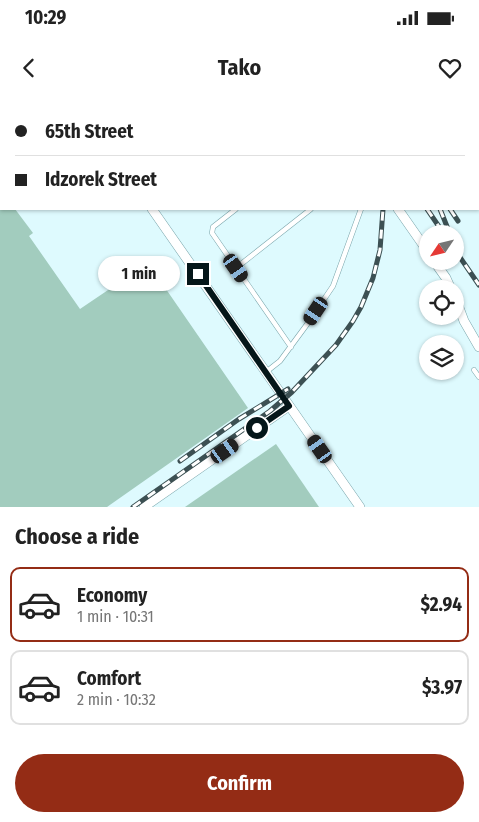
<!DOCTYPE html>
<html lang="en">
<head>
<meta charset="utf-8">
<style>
	body { margin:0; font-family:"Fira Sans Condensed",sans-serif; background:#f6f6f6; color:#222; height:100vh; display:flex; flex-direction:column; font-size:19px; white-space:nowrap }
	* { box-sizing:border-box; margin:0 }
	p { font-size:16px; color:#767676 }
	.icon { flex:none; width:28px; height:28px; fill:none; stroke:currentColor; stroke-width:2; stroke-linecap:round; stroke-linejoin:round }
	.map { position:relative; height:407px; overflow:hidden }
	.drawer { display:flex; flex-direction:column; background:#fff; flex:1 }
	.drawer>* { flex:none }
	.top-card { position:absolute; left:0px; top:0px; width:480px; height:110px; box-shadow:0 1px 4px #0004; display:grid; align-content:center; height:110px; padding:0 15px; background:#fff }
	.needle { width:32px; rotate:235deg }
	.fabs { position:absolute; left:419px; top:125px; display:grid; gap:10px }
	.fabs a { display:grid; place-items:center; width:45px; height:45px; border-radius:50%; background:#fff; box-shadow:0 1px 4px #0004; font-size:25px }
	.end { position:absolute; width:22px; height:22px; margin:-11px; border:6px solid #051619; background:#fff; box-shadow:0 0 0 2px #fff }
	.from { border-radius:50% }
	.bubble { position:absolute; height:35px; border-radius:18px; background:#fff; box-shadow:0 1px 4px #0004; font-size:16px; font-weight:700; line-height:35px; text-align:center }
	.car { position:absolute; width:15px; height:30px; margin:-15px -8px; border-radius:6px; box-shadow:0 0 4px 1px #0007; background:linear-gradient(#222 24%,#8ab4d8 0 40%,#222 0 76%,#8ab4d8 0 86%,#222 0) }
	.top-card b { display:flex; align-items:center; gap:18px; height:48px; font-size:19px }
	.top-card b+b { border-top:1px solid #e0e0e0 }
	.top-card i { width:12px; height:12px; background:#222 }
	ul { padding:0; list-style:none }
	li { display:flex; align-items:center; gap:15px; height:75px; margin:0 10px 8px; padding:0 5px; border:2px solid #e0e0e0; border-radius:10px }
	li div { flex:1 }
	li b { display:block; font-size:19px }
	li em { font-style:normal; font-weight:700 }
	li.on { border-color:#942c15 }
	li>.icon { width:45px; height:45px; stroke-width:1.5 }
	h2 { padding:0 15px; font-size:22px; line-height:60px }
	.cta { display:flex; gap:10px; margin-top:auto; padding:10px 15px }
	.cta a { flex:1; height:58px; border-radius:30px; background:#942c15; color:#fff; font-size:20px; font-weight:700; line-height:58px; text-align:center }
	.status { display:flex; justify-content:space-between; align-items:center; height:35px; padding:0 25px; background:#fff; direction:ltr }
	.status svg { height:14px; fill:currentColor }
	header { display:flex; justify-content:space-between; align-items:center; height:65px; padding:0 15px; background:#fff; font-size:22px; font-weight:700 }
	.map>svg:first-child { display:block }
	.building { fill:#a2ccbe }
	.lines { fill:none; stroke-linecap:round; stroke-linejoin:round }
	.service-casing { stroke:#79a5ab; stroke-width:5.5 }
	.minor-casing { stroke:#79a5ab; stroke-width:10 }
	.service { stroke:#fff; stroke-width:4.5 }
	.minor { stroke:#fff; stroke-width:9 }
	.rail-casing { stroke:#3c5053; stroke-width:5 }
	.rail { stroke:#fff; stroke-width:3; stroke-dasharray:9; stroke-linecap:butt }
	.route { stroke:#051619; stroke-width:6 }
</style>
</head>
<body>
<div class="status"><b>10:29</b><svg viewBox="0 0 49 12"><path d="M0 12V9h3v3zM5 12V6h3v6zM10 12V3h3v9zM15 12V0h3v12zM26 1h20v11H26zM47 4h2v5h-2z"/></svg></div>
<header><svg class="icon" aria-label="back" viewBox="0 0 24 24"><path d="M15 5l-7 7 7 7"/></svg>Tako<svg class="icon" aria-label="heart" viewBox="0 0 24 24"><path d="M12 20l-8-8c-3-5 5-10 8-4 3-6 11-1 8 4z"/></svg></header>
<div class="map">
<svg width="479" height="407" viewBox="0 0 479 407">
	<rect width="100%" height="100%" fill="#defafe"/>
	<g class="building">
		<path d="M0 109H15L33 133 29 136 80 209 148 163 248 308 107 407H0Z"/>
		<path d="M276 344 319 407H185Z"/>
	</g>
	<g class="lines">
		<defs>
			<g id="service">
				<path d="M385 0 386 1"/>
				<path d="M16 1 18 0"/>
				<path d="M406 1 407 0"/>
				<path d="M0 13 1 12"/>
				<path d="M236 109 213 127 212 133 291 247"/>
				<path d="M236 168 311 109"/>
				<path d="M474 270 479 277"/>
				<path d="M266 272 280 261 308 223 333 186 361 109"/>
			</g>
			<g id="minor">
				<path d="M77 0 78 1"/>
				<path d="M324 0 325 1"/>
				<path d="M301 1 303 0"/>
				<path d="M152 109 360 407"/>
				<path d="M398 109 428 152"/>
				<path d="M434 161 446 178 451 189"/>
				<path d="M455 197 464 221 479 247"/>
				<path d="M144 407 289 306"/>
			</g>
		</defs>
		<use href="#service" class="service-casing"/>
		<use href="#minor" class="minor-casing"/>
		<use href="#service" class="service"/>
		<use href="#minor" class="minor"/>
		<defs>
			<g id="rail">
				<path d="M353 0 354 1"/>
				<path d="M376 0 377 1"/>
				<path d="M427 109 444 134"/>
				<path d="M440 109 450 134"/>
				<path d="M450 109 458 121"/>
				<path d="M455 150 479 185"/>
				<path d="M180 361 239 319 288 289"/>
				<path d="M133 407 270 311 292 292 336 245 353 221 361 207 373 178 380 150 383 109"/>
			</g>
		</defs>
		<use href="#rail" class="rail-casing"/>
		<use href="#rail" class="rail"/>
	</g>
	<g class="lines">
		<path class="route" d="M198 174 289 306 257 328"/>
	</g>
</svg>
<div class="fabs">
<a><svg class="needle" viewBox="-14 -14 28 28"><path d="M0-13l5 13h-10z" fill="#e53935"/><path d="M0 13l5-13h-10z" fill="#767676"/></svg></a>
<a><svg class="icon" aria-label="locate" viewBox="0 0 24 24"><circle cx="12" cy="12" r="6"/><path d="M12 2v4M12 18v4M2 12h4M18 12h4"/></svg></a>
<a><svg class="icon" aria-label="layers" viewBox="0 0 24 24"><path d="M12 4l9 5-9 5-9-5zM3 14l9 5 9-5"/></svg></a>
</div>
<i class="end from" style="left:257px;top:328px"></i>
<i class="end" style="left:198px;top:174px"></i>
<div class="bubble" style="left:98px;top:156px;width:82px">1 min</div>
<i class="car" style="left:236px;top:168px;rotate:145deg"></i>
<i class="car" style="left:316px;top:211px;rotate:214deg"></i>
<i class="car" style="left:320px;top:349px;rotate:325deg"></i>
<i class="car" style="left:225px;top:351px;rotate:55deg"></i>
<div class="top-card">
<b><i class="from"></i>65th Street</b>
<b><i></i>Idzorek Street</b>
</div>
</div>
<section class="drawer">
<h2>Choose a ride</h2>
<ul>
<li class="on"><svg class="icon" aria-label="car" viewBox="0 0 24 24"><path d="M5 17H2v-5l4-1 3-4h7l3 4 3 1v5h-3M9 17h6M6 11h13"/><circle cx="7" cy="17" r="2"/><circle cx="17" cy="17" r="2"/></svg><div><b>Economy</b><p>1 min · 10:31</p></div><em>$2.94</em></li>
<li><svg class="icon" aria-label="car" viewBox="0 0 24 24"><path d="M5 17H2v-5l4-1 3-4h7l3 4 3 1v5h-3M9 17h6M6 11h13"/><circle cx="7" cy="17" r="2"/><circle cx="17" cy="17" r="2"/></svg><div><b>Comfort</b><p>2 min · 10:32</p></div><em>$3.97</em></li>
</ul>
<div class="cta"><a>Confirm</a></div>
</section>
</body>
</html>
